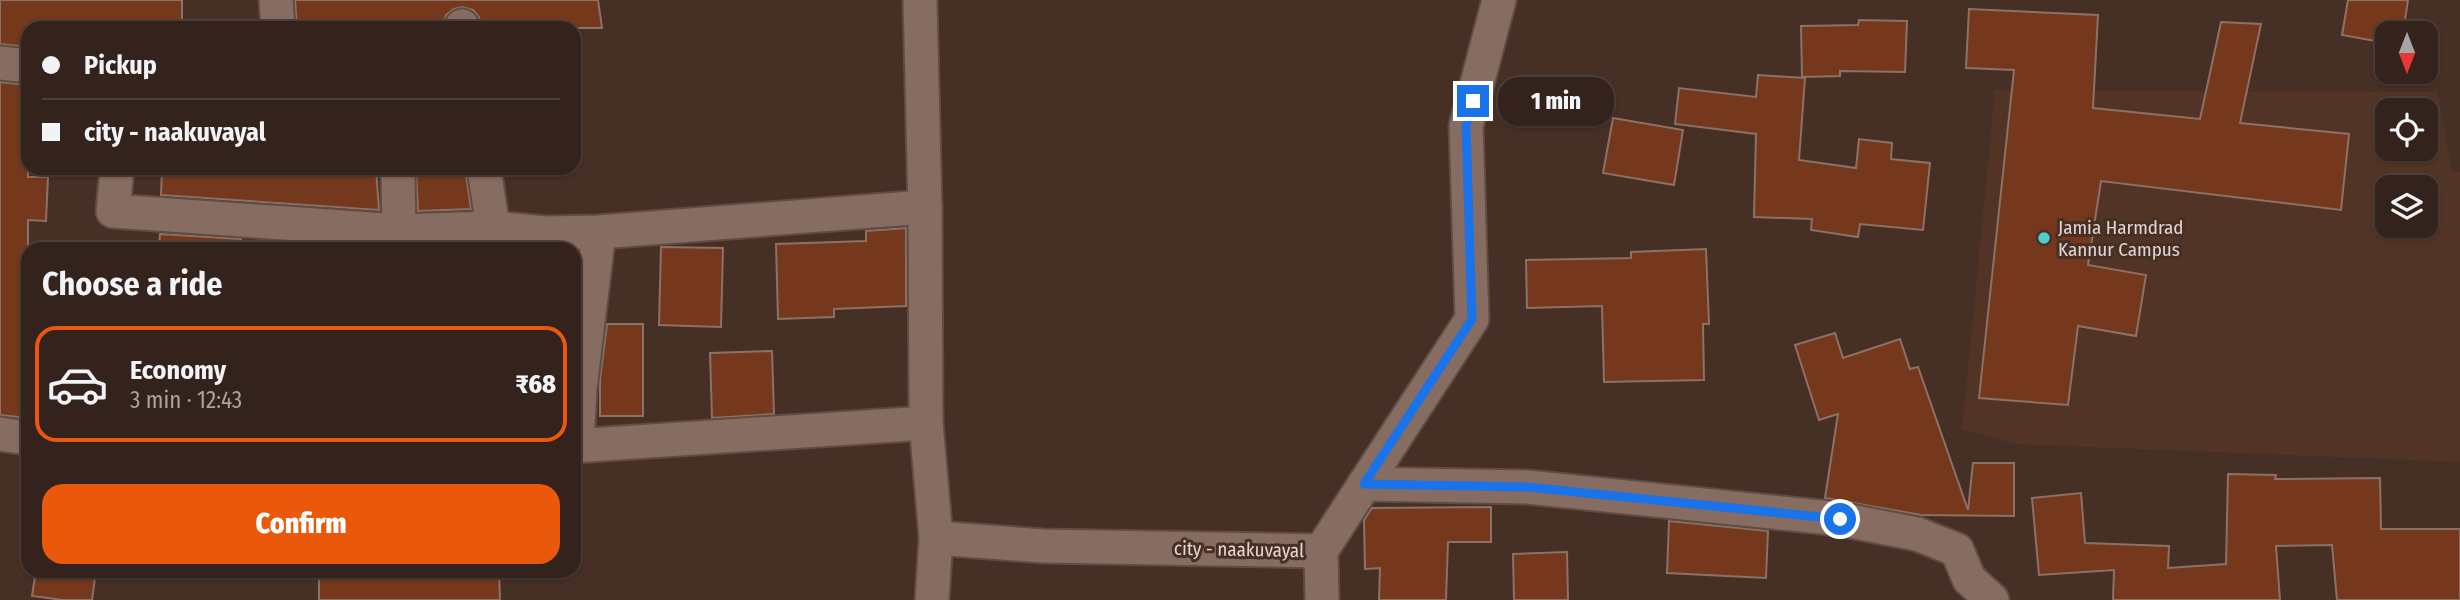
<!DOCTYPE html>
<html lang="en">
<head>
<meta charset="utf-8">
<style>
	body { margin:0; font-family:"Fira Sans Condensed",sans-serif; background:#3c2b25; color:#f1f3f6; height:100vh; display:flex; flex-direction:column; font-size:26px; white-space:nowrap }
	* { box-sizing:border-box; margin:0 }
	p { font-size:23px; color:#a9a4a3 }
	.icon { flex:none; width:38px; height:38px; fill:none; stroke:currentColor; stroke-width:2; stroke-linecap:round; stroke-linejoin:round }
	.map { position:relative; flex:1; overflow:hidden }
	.panel { position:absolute; left:21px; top:242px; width:560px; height:336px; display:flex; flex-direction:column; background:#34231c; border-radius:21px; box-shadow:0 2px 5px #0004,0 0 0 2px #4e403b }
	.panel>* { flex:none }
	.hud { position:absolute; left:21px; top:21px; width:560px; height:154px; border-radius:21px; box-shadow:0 2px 5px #0004,0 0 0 2px #4e403b; display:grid; align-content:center; height:154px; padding:0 21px; background:#34231c }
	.needle { width:46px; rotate:180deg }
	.fabs { position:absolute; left:2375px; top:21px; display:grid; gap:14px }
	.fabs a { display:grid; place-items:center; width:63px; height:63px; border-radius:14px; background:#34231c; box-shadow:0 2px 5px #0004,0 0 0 2px #4e403b; font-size:35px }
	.end { position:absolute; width:32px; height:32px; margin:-16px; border:9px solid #1a73e8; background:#fff; box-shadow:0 0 0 4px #fff }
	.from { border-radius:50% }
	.bubble { position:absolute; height:49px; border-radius:21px; background:#34231c; box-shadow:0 2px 5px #0004,0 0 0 2px #4e403b; font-size:23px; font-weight:800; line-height:49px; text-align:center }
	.hud b { display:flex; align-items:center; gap:24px; height:66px; font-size:26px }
	.hud b+b { border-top:2px solid #4e403b }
	.hud i { width:18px; height:18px; background:#f1f3f6 }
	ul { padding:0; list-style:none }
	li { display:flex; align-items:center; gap:21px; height:116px; margin:0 14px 10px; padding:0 7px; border:4px solid transparent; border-radius:21px }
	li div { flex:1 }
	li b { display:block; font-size:26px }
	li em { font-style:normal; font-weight:800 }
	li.selected { border-color:#ea580c }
	li>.icon { width:63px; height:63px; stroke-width:1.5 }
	h2 { padding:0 21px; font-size:32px; line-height:84px }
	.action { display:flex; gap:14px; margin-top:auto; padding:14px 21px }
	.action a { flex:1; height:80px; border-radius:21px; background:#ea580c; color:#fff; font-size:28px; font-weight:800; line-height:80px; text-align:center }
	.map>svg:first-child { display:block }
	.built { fill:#523427; fill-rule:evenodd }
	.building { fill:#75381c; stroke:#8c7166; stroke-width:2 }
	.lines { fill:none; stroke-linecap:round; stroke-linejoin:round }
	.minor-casing { stroke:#5f4c44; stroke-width:37 }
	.minor { stroke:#876c61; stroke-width:33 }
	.route { stroke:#1a73e8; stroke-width:9 }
	.poi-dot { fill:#53cdcb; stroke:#462f25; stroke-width:2.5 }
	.labels { text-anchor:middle; stroke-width:6; stroke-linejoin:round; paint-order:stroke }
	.poi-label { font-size:19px; fill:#e3d4ce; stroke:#462f25; text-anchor:start }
	.street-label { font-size:19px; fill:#e3d4ce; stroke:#462f25 }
</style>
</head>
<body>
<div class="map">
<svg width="2460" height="600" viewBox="0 0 2460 600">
	<rect width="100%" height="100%" fill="#462f25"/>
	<path class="built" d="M1995 90 2438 92 2452 170 2460 172V462L2015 444 1962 429ZM2387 110H2426V149H2387ZM2387 187H2426V226H2387Z"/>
	<g class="building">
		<path d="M0 0H182V28H28V47L0 44Z"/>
		<path d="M295 0H598L602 28H535V23L482 28 479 17 473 10 462 7 454 9 446 15 443 28H297Z"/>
		<path d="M2348 0H2408L2403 33H2387V43L2342 35Z"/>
		<path d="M1969 9 2098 15 2093 108 2200 119 2221 22 2261 24 2240 123 2349 134 2341 210 2101 181 2088 265 2146 275 2136 336 2078 326 2068 405 1979 398 2014 70 1966 68Z"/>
		<path d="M1859 20 1907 21 1905 72 1840 71V76L1802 77 1801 26 1858 25Z"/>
		<path d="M1758 75 1805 78 1799 160 1856 168 1859 139 1892 143 1891 159 1930 163 1923 230 1860 224 1858 237 1811 230 1812 219 1754 217 1756 134 1675 124 1679 88 1756 97Z"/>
		<path d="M0 82 28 85V177H48L46 221 28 220V418L0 415Z"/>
		<path d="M1613 118 1683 130 1674 185 1603 173Z"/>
		<path d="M162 168H376L379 210 161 195Z"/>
		<path d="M465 168 471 209 418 211 416 170Z"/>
		<path d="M906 228V306L834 309V317L778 319 776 244 866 241V231Z"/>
		<path d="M160 234 241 239V248H159Z"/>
		<path d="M661 247 723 248 721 327 659 325Z"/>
		<path d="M1706 249 1709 324H1703L1704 380 1604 382 1602 306 1527 308 1526 260 1631 258V252Z"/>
		<path d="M607 324H643V416H600V379Z"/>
		<path d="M1835 333 1843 358 1900 339 1910 369 1918 367 1968 510 1973 463H2014V516L1921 515 1825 498 1838 414 1819 420 1795 345Z"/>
		<path d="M772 351 774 414 712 418 710 353Z"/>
		<path d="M2228 474 2276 475 2275 479 2380 478 2381 529H2460V600H2337L2332 545 2276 546 2280 600H2113L2114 570 2039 575 2032 498 2081 493 2085 543 2169 546 2168 568 2226 564Z"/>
		<path d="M1491 507V542H1448L1446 600H1379L1380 568 1365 569 1364 520 1372 508Z"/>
		<path d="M1669 521 1768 531 1766 578 1667 573Z"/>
		<path d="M1567 552 1568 600H1514L1513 554Z"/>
		<path d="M36 570H96L92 600H63L32 596Z"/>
		<path d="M319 570H499L500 600H319Z"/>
	</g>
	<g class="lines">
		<defs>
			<g id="minor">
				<path d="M276 0 278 28"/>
				<path d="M920 0 925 207 926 423 936 538 932 600"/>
				<path d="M462 26 463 28"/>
				<path d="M0 63 28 66"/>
				<path d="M117 168 113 211 399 231 493 228 545 233 599 232 925 207"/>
				<path d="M395 168 398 176 399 231"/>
				<path d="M484 168 493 228"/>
				<path d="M0 434 28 438"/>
				<path d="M574 446 926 423"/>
				<path d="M577 446 580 388 599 232"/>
				<path d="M1364 484 1527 487 1840 519 1917 534 1957 550 1969 579 1992 600"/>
				<path d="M936 538 1043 546 1321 551 1472 319 1466 126 1499 0"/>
				<path d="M1321 551 1322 600"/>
			</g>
		</defs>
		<use href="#minor" class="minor-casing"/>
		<use href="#minor" class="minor"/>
	</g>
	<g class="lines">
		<path class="route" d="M1473 101 1466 126 1472 319 1364 484 1527 487 1840 519"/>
	</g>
	<circle class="poi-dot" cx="2044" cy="238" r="7"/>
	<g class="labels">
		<g class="poi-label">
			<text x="2058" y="234">Jamia Harmdrad<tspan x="2058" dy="22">Kannur Campus</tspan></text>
		</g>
		<g class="street-label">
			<text transform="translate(1239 549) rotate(1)" y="7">city - naakuvayal</text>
		</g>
	</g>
</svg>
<div class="fabs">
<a><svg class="needle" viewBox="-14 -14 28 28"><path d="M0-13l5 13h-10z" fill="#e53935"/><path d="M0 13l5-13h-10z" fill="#a9a4a3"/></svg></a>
<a><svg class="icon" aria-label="locate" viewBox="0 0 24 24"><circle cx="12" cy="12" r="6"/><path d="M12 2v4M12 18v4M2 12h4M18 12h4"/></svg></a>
<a><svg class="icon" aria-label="layers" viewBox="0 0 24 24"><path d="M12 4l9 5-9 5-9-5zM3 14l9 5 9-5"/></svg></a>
</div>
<i class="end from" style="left:1840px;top:519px"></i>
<i class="end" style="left:1473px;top:101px"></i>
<div class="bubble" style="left:1498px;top:77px;width:116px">1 min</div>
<div class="hud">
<b><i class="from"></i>Pickup</b>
<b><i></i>city - naakuvayal</b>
</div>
<section class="panel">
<h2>Choose a ride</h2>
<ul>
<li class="selected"><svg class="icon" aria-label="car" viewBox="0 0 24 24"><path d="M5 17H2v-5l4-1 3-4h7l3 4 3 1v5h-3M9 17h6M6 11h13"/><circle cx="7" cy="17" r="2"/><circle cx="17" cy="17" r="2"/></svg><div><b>Economy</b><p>3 min · 12:43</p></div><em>₹68</em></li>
</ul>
<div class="action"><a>Confirm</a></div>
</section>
</div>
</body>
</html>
